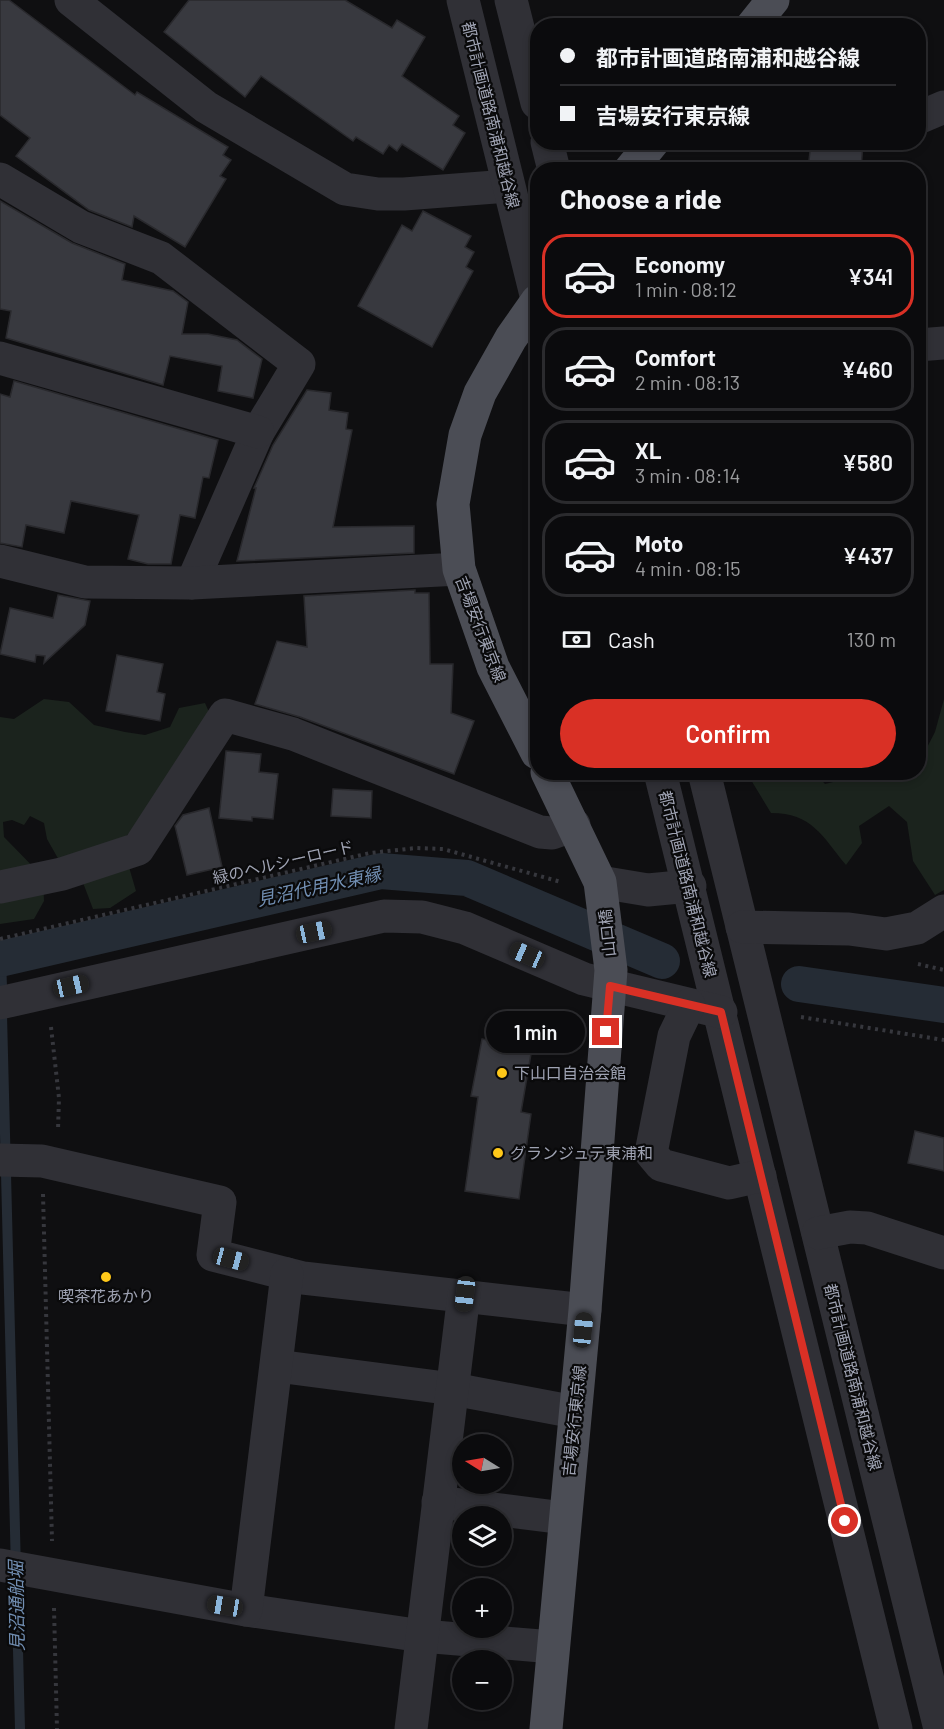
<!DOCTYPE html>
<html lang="en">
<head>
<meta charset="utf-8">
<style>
	body { margin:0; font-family:Barlow,"Noto Sans JP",sans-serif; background:#141416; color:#f1f3f6; height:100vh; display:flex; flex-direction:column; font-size:22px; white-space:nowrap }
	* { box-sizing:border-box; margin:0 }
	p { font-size:20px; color:#9a9b9d }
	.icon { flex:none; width:33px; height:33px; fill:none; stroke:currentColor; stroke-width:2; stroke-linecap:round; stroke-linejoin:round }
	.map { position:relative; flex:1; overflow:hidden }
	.panel { position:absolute; left:530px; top:162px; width:396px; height:618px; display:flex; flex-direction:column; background:#0b0b0d; border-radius:24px; box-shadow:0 3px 9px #0003,0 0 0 2px #2b2b2e }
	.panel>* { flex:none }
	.hud { position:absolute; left:530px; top:18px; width:396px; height:132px; border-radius:24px; box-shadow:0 3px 9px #0003,0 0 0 2px #2b2b2e; display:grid; align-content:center; height:132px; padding:0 30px; background:#0b0b0d }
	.needle { width:39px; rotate:281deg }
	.controls { position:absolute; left:452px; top:1434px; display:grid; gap:12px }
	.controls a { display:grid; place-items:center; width:60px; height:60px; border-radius:50%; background:#0b0b0d; box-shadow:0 3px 9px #0003,0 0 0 2px #2b2b2e; font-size:30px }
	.end { position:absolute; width:27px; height:27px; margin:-14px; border:8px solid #d93025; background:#fff; box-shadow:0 0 0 3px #fff }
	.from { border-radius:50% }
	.bubble { position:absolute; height:42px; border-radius:21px; background:#0b0b0d; box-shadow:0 3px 9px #0003,0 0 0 2px #2b2b2e; font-size:20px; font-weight:600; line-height:42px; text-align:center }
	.car { position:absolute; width:18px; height:36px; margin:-18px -9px; border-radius:8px; box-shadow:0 0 4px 2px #0007; background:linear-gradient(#222 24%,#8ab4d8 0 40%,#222 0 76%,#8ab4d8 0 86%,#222 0) }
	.hud b { display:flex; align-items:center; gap:21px; height:57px; font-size:22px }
	.hud b+b { border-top:2px solid #2b2b2e }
	.hud i { width:15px; height:15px; background:#f1f3f6 }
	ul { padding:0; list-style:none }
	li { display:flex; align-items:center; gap:18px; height:84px; margin:0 12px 9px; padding:0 18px; border:3px solid #2b2b2e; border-radius:24px }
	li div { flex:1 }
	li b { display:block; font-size:22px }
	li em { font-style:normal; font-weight:600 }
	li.selected { border-color:#d93025 }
	li>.icon { width:54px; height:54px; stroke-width:1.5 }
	h2 { padding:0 30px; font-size:27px; line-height:72px }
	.pay { display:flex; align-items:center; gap:15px; height:66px; padding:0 30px; font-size:22px }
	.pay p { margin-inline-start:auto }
	.primary-button { display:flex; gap:12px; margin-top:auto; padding:12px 30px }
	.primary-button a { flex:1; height:69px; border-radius:36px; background:#d93025; color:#fff; font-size:24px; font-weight:600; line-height:69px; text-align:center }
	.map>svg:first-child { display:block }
	.green { fill:#1b231d }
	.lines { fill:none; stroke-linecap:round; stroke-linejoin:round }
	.stream { stroke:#252c35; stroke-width:10 }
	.canal { stroke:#252c35; stroke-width:36 }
	.building { fill:#38393f; stroke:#29292d; stroke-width:1.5 }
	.path { stroke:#36373d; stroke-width:4; stroke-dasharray:3 4.5; stroke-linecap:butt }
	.minor { stroke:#303036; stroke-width:33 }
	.major { stroke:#4b4d55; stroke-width:33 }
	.route { stroke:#d93025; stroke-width:8 }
	.poi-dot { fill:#ffc819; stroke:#0a0a0b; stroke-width:2 }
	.labels { text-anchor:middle; stroke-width:4.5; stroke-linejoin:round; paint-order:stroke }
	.street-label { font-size:16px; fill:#9fa3b3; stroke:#0a0a0b }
	.poi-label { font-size:16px; fill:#9fa3b3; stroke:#0a0a0b; text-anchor:start }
	.water-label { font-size:18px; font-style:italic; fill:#718eb2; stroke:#0a0a0b }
</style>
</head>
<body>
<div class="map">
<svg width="944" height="1729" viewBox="0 0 944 1729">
	<rect width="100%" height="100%" fill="#0f0f11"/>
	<g class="green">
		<path d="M44 699 69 702 94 725 125 732 145 735 170 727 179 708 205 703 212 719 133 830 108 851 129 867 136 891 110 908 93 909 82 880 68 876 47 839 44 823 30 816 24 825 12 820 3 822 4 837 43 877 44 901 34 919 0 924V717L14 719Z"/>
		<path d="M944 699V890L935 895 913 861 907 822 889 806 859 826 862 843 846 865C822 836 812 813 771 813L748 775 747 773H815L825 784 869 773 918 772V765L935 732Z"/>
	</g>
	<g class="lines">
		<g class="stream">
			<path d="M1 959 2 987"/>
			<path d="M2 1015 20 1729"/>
		</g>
		<g class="canal">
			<path d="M0 959 381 871 467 878 662 961"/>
			<path d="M799 984 944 1005"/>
		</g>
	</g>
	<g class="building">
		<path d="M0 0H9L135 95 137 92 228 147 223 155 231 160 220 176 226 179 185 247 134 216 132 227 89 210 16 156 30 138 0 115Z"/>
		<path d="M189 0H345L392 28 397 20 425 37 402 76 459 116 453 125 465 133 443 170 402 144 397 151 389 145 383 154 356 137 353 141 261 76 245 97 164 32Z"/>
		<path d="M811 142H863L861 170H808Z"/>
		<path d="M0 201 72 243 125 264 122 280 173 291 188 302 182 334H208L237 340 262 359 253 398 218 391 222 366 170 356 163 385 6 338 11 311 0 309Z"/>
		<path d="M423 211 471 236 465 247 474 252 466 267 473 271 432 347 358 306 402 225 412 231Z"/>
		<path d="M14 381 218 440 209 478 203 477 195 518 180 515 171 564H148L128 559 139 515 71 501 64 533 26 525 22 547 0 543V394L10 397Z"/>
		<path d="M307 390 331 393 329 410 348 413 346 429 352 430 333 527 414 526V553L237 561 256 488H254L273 445Z"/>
		<path d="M415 590V593H429L430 664H453L451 713 474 721 454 774 300 717 255 704 277 641 307 647 304 596Z"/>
		<path d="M58 595 90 601 85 625 44 663 45 656 36 655 35 662 0 654 10 608 53 618Z"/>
		<path d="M117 655 163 664 157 692 165 694 160 721 106 711Z"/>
		<path d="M226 751 261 754 259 772 278 774 273 819 252 817V821L219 818Z"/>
		<path d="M333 789 372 791 371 818 331 816Z"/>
		<path d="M209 808 222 867 187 875 175 826 183 815Z"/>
		<path d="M482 1039 532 1048 521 1112 531 1114 519 1199 465 1191 478 1097 471 1096Z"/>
		<path d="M915 1131 944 1138V1171L908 1163Z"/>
	</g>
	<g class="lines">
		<g class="path">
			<path d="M0 939 370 853 416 848 443 849 561 882"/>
			<path d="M918 964 944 970"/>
			<path d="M801 1017 944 1040"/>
			<path d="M51 1027 59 1098 58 1130"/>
			<path d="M43 1194 52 1541"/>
			<path d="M54 1608 57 1729"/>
		</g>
		<g class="minor">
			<path d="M71 0 206 107 345 189 378 194H404L508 186"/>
			<path d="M463 0 537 299"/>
			<path d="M511 0 537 103"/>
			<path d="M918 118 944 107"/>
			<path d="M547 142 554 170"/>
			<path d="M0 179 81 227 161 258 299 364 258 432 192 583"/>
			<path d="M918 345 944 343"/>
			<path d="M0 358 258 432"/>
			<path d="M0 561 85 582 192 583 459 569"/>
			<path d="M660 772 896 1729"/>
			<path d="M704 772 940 1729"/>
			<path d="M600 882 648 890 690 886"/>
			<path d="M0 887 62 874 138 849 225 715 293 734 540 832 552 833 574 825"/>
			<path d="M742 927 849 929 886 934 917 928 944 911"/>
			<path d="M0 1003 384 916 422 917 465 928 584 979 721 1012"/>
			<path d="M689 1005 674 1036 651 1153 661 1165 729 1183 760 1176"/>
			<path d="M0 1160 42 1161 220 1202 213 1255 303 1278 585 1310"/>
			<path d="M818 1233 850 1227 867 1228 944 1253"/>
			<path d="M277 1366 453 1389 575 1412"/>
			<path d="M438 1502 564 1518"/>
			<path d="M0 1565 246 1610 422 1636 553 1647"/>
			<path d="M246 1610 287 1274"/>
			<path d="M411 1729 464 1294"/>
		</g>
		<g class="major">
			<path d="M752 26 773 0"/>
			<path d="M630 170 653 142"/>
			<path d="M537 301 511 338 480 393 465 435 453 504 459 569 493 667 537 753"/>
			<path d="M546 1729 585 1310 611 970 600 882 547 772"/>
		</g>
	</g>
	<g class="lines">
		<path class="route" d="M606 1032 610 986 721 1012 845 1521"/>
	</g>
	<g class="poi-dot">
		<circle cx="502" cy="1073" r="6"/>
		<circle cx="498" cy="1153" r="6"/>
		<circle cx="106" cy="1277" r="6"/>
	</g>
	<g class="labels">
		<g class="street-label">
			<text transform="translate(491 115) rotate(76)" y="6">都市計画道路南浦和越谷線</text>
			<text transform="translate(481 629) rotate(69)" y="6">吉場安行東京線</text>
			<text transform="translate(283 862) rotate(-13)" y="6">緑のヘルシーロード</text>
			<text transform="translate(688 884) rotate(76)" y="6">都市計画道路南浦和越谷線</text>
			<text transform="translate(607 933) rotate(-96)" y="6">山口橋</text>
			<text transform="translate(853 1377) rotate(76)" y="6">都市計画道路南浦和越谷線</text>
			<text transform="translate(574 1421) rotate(-84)" y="6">吉場安行東京線</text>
		</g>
		<g class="poi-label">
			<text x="514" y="1079">下山口自治会館</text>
			<text x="510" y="1159">グランジュテ東浦和</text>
			<text x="106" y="1302" text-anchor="middle">喫茶花あかり</text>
		</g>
		<g class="water-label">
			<text transform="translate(319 887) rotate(-12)" y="6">見沼代用水東縁</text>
			<text transform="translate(17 1606) rotate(-91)" y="6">見沼通船堀</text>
		</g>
	</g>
</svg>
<div class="controls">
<a><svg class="needle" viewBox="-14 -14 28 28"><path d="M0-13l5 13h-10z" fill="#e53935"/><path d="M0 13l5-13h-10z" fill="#9a9b9d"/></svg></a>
<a><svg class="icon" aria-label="layers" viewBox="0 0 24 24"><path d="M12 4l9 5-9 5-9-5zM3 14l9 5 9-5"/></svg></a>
<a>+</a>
<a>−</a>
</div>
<i class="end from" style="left:845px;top:1521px"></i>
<i class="end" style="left:606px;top:1032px"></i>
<div class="bubble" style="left:486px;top:1011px;width:99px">1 min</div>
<i class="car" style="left:314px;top:932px;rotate:78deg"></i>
<i class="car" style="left:527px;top:955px;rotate:294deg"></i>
<i class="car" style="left:71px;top:986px;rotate:77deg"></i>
<i class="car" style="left:231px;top:1259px;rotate:105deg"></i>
<i class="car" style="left:465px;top:1294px;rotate:187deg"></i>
<i class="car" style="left:583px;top:1330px;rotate:6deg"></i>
<i class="car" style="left:225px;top:1606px;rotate:280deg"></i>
<div class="hud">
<b><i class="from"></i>都市計画道路南浦和越谷線</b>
<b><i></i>吉場安行東京線</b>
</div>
<section class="panel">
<h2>Choose a ride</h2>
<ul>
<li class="selected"><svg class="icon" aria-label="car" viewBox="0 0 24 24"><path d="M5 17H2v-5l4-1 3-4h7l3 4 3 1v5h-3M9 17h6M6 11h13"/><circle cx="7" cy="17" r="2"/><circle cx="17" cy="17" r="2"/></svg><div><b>Economy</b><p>1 min · 08:12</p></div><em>¥341</em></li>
<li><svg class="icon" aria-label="car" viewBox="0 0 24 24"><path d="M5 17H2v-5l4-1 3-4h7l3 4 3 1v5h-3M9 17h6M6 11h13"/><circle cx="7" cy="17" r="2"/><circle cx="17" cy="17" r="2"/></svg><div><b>Comfort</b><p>2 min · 08:13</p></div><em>¥460</em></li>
<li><svg class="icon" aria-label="car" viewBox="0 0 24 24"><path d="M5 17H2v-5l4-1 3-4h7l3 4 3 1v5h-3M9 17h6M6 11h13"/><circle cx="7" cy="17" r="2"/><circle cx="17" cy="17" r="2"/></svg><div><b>XL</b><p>3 min · 08:14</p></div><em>¥580</em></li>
<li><svg class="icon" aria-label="car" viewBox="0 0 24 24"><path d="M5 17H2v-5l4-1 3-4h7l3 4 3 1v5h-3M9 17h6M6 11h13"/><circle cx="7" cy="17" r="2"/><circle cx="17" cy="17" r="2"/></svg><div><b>Moto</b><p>4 min · 08:15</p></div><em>¥437</em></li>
</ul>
<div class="pay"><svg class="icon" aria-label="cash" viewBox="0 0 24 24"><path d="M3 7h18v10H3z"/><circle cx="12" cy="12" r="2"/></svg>Cash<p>130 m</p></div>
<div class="primary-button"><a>Confirm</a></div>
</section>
</div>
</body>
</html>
